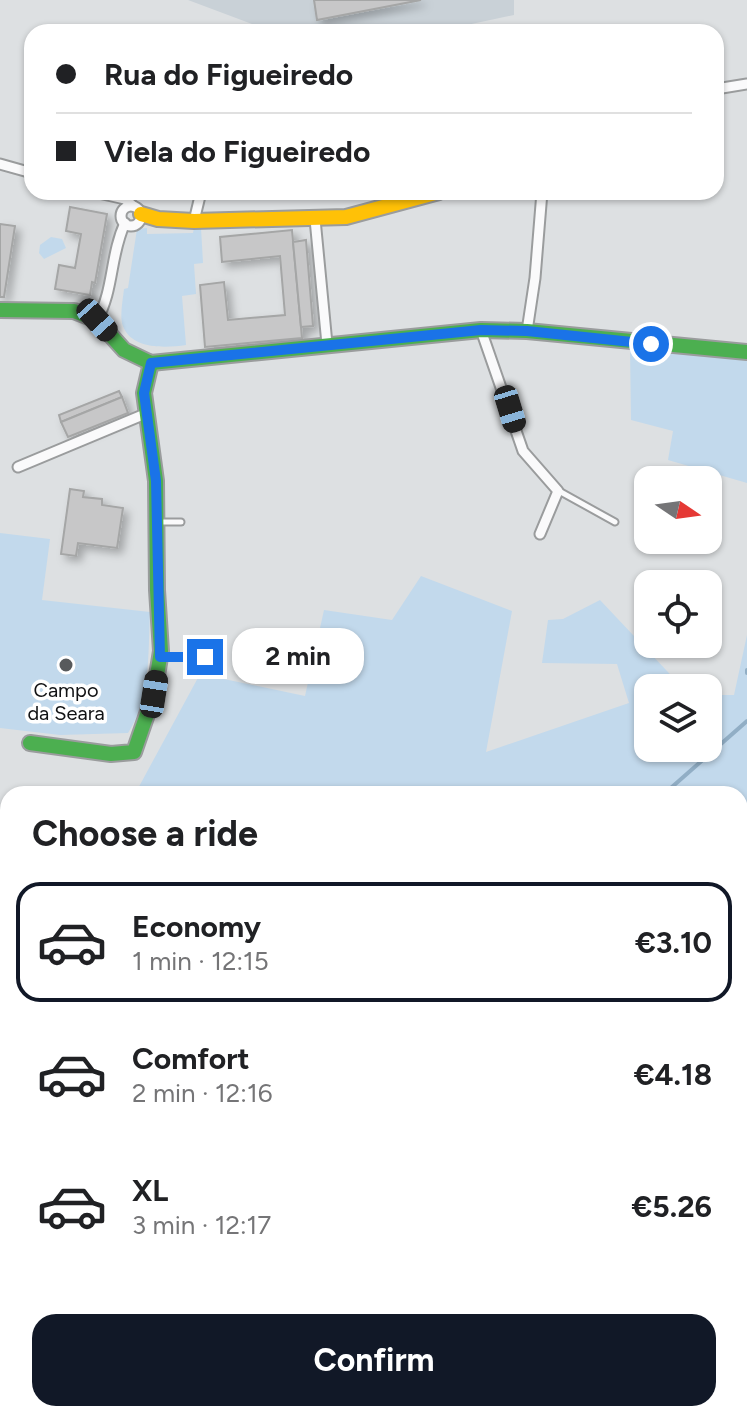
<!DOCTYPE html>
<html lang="en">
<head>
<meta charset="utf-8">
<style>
	body { margin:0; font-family:Figtree,sans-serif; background:#f6f6f6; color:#202124; height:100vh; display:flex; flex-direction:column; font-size:30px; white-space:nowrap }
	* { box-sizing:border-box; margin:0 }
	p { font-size:26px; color:#757577 }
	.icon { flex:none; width:44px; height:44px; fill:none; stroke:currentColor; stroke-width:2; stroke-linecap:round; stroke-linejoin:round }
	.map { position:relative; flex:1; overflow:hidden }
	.panel { position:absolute; left:0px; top:786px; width:748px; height:636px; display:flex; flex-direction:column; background:#fff; border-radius:24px 24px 0 0; box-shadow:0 2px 6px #0004 }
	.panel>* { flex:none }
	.hud { position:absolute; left:24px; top:24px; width:700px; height:176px; border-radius:24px; box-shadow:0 2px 6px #0004; display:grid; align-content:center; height:176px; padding:0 32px; background:#fff }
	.needle { width:52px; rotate:103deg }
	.fabs { position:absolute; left:634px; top:466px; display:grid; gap:16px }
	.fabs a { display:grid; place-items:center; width:88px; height:88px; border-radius:16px; background:#fff; box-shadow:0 2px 6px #0004; font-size:40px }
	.end { position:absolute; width:36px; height:36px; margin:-18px; border:10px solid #1a73e8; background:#fff; box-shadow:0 0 0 4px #fff }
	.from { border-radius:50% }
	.bubble { position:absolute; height:56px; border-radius:24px; background:#fff; box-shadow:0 2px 6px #0004; font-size:26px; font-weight:700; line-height:56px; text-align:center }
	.car { position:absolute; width:24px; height:48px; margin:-24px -12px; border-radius:10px; box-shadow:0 0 6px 2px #0007; background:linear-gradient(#222 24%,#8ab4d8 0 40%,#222 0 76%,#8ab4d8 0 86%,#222 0) }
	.hud b { display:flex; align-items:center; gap:28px; height:76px; font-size:30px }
	.hud b+b { border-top:2px solid #e0e0e0 }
	.hud i { width:20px; height:20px; background:#202124 }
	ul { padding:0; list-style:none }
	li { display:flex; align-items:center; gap:24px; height:120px; margin:0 16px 12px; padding:0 16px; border:4px solid transparent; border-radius:24px }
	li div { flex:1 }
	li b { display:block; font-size:30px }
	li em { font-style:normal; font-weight:700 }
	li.current { border-color:#111827 }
	li>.icon { width:72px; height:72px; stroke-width:1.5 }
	h2 { padding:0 32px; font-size:36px; line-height:96px }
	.action { display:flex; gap:16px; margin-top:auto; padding:16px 32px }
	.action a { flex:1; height:92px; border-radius:24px; background:#111827; color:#fff; font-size:32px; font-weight:700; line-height:92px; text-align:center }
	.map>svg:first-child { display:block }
	.built { fill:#c9d1d7 }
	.green { fill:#c2d9ec }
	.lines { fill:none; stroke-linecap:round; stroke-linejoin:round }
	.stream { stroke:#91aec5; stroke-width:4 }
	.building { fill:#c7c7c8; stroke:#a5a6a6; stroke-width:2; filter:url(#shadow) }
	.lane-casing { stroke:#9a9c9d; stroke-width:9 }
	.street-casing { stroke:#9a9c9d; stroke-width:13 }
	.fast-casing { stroke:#9a9c9d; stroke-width:18 }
	.slow-casing { stroke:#9a9c9d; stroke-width:18 }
	.lane { stroke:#fafafb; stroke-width:5 }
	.street { stroke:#fafafb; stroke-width:9 }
	.fast { stroke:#4caf50; stroke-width:14 }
	.slow { stroke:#ffc107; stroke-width:14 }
	.route { stroke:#1a73e8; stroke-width:10 }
	.poi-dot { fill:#585a5c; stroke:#fff; stroke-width:3 }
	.labels { text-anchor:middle; stroke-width:7; stroke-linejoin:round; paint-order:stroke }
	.poi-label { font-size:20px; fill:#111214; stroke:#fff }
</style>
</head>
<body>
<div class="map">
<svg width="747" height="1422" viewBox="0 0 747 1422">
	<defs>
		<filter id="shadow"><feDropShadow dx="5" dy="5" stdDeviation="4" flood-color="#0004"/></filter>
	</defs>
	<rect width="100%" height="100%" fill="#dde0e2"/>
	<path class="built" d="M188 0H514V15L434 32H273Z"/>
	<g class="green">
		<path d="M147 228V234L193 233 194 228H201L203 263 194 264 196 294 182 296 186 345C165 348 129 350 122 323 120 313 123 299 124 289L128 288 137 229Z"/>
		<path d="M51 237 62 239 66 248 44 259 39 253 40 245Z"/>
		<path d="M630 347 747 359V483L668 460 673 431 631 420Z"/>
		<path d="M0 533 50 539 42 600 150 612C148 653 151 698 128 733L60 735 0 728Z"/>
		<path d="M421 576 512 611 486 752 629 703 617 664 542 663 548 620 563 619 600 600 683 688H648V748H708V695H734L747 635V1422H0V893L8 895V1414H740V794H135L200 674 305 696 324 610 392 620Z"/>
	</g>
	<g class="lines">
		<g class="stream">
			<path d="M747 670V673"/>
			<path d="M664 794 747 721"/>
			<path d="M306 1422 311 1414"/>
		</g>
	</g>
	<g class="building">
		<path d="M314 0H421L317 20Z"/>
		<path d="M70 207 107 214 95 283 92 282 90 295 55 289 59 265 75 268 81 234 66 231Z"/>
		<path d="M0 224 15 226 4 297H0Z"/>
		<path d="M292 230 302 338 205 347 200 285 224 282 228 320 285 315 280 256 222 262 220 237Z"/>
		<path d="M306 240 313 326 301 327 293 242Z"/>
		<path d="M119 391 122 397 61 422 59 415Z"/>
		<path d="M122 397 128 413 68 437 61 422Z"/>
		<path d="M70 489 84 491 83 497 102 499V505L123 508 117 548 78 543 76 556 61 554Z"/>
	</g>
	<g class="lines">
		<defs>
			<g id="lane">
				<path d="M559 491 615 522"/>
				<path d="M158 522H181"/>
				<path d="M162 657H205"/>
			</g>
			<g id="street">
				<path d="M716 89 747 84"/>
				<path d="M0 164 32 173"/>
				<path d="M94 192 125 199 133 206"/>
				<circle cx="131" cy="216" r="10"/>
				<path d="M315 219 327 344"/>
				<path d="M194 221 201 192"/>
				<path d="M97 320C114 290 110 255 125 223"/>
				<path d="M481 330 523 451 558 491 540 534"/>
				<path d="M527 331 535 278 542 192"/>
				<path d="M18 467 145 414"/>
			</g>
			<g id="fast">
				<path d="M0 310 74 311 97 320 124 350 151 363 481 330 527 331 747 352"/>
				<path d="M30 743 111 754 134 752 154 694 161 651 157 590 156 481 144 393 151 363"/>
			</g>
			<path id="slow" d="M141 214 158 219 194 221 346 217 439 192"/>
		</defs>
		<use href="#lane" class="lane-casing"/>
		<use href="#street" class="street-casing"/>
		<use href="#fast" class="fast-casing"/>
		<use href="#slow" class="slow-casing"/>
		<use href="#lane" class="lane"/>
		<use href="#street" class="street"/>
		<use href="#fast" class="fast"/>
		<use href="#slow" class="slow"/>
	</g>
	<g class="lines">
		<path class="route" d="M205 657H160L156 481 144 393 151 363 481 330 527 331 651 344"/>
	</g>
	<circle class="poi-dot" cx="66" cy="665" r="8"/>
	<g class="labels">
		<g class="poi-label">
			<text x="66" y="697">Campo<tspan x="66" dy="23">da Seara</tspan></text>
		</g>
	</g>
</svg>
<div class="fabs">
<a><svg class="needle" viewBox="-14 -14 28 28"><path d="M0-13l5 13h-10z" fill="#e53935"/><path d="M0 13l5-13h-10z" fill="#757577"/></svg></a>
<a><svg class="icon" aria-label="locate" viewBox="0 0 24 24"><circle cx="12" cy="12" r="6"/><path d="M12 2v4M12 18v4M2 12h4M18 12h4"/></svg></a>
<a><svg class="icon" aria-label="layers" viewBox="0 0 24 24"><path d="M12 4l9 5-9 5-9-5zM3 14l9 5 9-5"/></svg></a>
</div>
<i class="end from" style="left:651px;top:344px"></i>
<i class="end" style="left:205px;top:657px"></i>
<div class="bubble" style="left:232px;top:628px;width:132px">2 min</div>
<i class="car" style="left:97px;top:320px;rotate:138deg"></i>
<i class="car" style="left:510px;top:409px;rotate:163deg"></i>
<i class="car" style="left:154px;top:694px;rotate:9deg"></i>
<div class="hud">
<b><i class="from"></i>Rua do Figueiredo</b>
<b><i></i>Viela do Figueiredo</b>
</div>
<section class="panel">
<h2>Choose a ride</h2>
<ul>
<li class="current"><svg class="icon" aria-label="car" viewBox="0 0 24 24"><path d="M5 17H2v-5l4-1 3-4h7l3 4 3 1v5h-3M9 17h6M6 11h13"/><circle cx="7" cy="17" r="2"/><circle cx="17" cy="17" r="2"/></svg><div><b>Economy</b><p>1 min · 12:15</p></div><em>€3.10</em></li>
<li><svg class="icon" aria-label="car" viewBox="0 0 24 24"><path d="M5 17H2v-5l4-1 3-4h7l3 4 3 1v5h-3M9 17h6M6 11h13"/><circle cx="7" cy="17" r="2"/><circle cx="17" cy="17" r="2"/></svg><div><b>Comfort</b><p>2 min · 12:16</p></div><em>€4.18</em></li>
<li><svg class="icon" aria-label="car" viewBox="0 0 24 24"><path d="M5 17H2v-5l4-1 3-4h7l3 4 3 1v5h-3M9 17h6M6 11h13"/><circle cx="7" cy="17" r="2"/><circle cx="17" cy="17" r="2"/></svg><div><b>XL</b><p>3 min · 12:17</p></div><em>€5.26</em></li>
</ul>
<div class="action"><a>Confirm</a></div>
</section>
</div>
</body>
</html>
